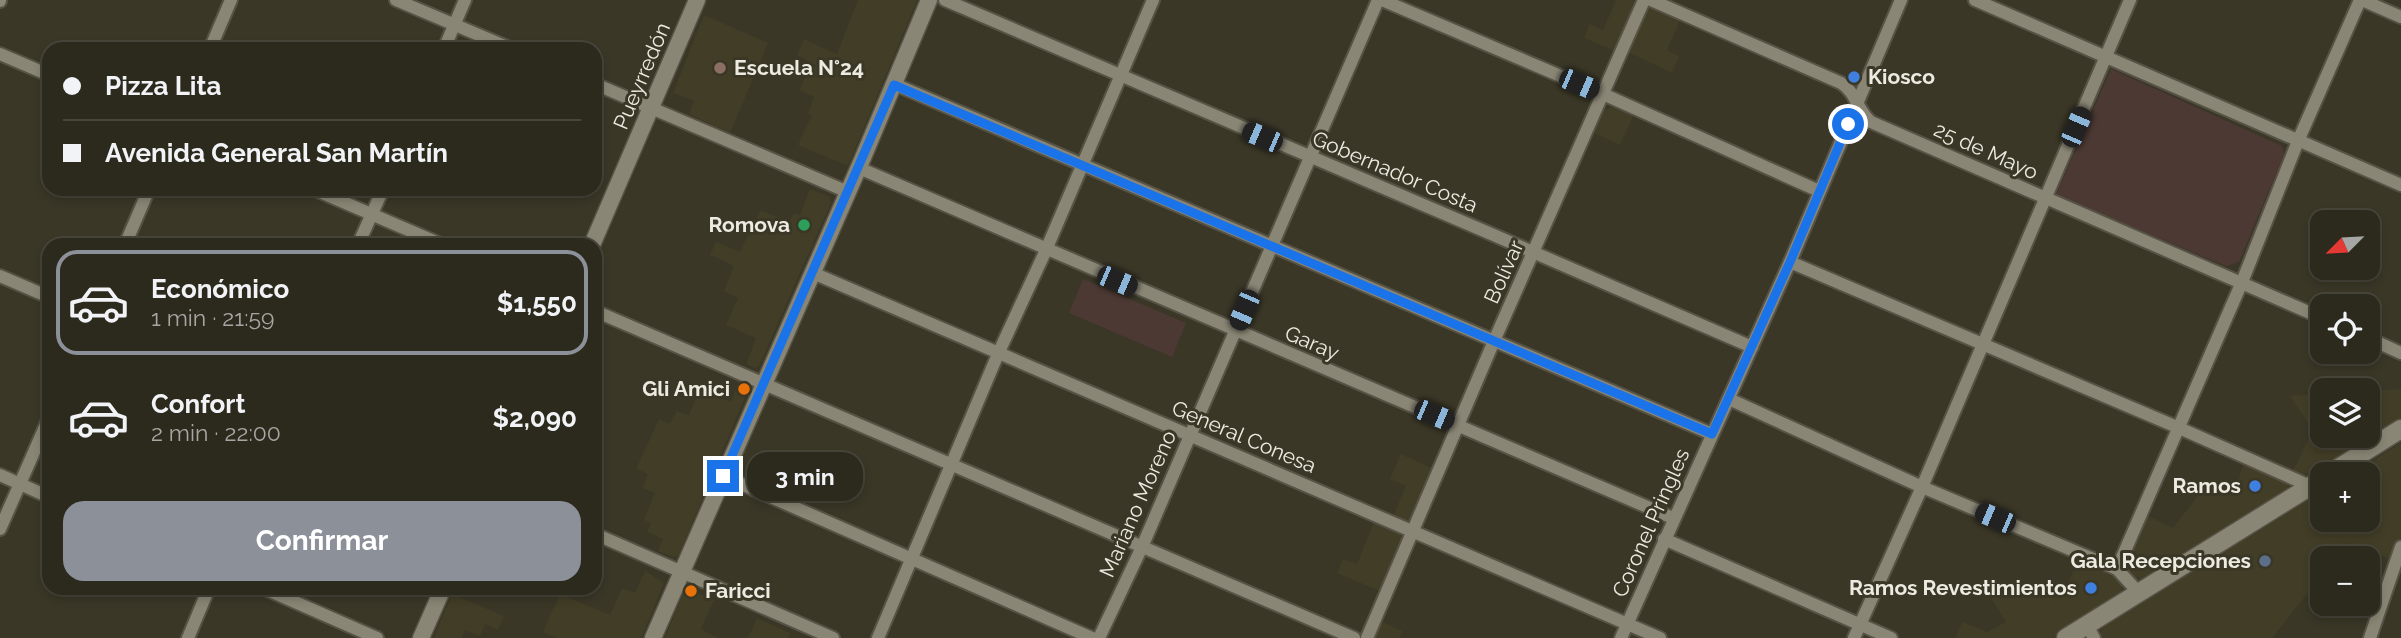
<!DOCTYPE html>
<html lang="es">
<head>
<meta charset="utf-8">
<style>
	body { margin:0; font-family:Raleway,sans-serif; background:#38352a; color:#f1f3f6; height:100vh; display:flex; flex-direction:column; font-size:26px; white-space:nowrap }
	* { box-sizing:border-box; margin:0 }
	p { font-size:23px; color:#a6a6a4 }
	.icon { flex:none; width:38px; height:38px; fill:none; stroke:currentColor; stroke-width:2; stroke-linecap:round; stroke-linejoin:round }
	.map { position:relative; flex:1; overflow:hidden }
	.drawer { position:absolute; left:42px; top:238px; width:560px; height:357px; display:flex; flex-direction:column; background:#2c291d; border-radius:21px; box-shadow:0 4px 10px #0003,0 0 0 2px #48453b }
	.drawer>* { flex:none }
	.hud { position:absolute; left:42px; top:42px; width:560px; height:154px; border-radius:21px; box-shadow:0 4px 10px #0003,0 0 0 2px #48453b; display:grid; align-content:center; height:154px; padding:0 21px; background:#2c291d }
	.needle { width:46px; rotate:246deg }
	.fabs { position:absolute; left:2310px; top:210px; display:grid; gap:14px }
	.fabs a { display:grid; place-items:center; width:70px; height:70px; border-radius:14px; background:#2c291d; box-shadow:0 4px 10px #0003,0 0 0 2px #48453b; font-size:35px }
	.end { position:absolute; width:32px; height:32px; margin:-16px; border:9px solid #1a73e8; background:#fff; box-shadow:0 0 0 4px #fff }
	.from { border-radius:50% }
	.bubble { position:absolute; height:49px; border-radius:21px; background:#2c291d; box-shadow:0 4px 10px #0003,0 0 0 2px #48453b; font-size:23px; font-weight:700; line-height:49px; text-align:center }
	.car { position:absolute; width:21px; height:42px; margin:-21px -10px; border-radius:9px; box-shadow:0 0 5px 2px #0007; background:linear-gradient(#222 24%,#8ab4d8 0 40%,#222 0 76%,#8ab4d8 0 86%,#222 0) }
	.hud b { display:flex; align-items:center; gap:24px; height:66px; font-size:26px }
	.hud b+b { border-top:2px solid #48453b }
	.hud i { width:18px; height:18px; background:#f1f3f6 }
	ul { padding:12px 0 0; list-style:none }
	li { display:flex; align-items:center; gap:21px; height:105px; margin:0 14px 10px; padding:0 7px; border:4px solid transparent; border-radius:21px }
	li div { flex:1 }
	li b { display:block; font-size:26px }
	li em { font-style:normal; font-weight:700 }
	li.active { border-color:#8c9099 }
	li>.icon { width:63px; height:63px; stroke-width:1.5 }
	.action { display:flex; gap:14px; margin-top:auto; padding:14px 21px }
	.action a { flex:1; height:80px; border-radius:21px; background:#8c9099; color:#fff; font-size:28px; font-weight:700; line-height:80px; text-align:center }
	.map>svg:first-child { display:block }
	.built { fill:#413d26 }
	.industrial { fill:#4c3933 }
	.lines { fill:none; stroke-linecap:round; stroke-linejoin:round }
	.minor-casing { stroke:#565346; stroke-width:16 }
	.tertiary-casing { stroke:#565346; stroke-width:19 }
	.secondary-casing { stroke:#565346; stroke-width:21 }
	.minor { stroke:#8a8675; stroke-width:12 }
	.tertiary { stroke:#8a8675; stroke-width:16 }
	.secondary { stroke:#8a8675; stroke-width:18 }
	.route { stroke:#1a73e8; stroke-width:9 }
	.education-dot { fill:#8d6e63; stroke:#3a3727; stroke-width:2.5 }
	.shop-dot { fill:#3f7fe0; stroke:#3a3727; stroke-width:2.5 }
	.leisure-dot { fill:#2e9e5b; stroke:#3a3727; stroke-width:2.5 }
	.food-dot { fill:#e8710a; stroke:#3a3727; stroke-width:2.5 }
	.service-dot { fill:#5c6f8a; stroke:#3a3727; stroke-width:2.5 }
	.labels { text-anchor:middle; stroke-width:6; stroke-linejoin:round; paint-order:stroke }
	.poi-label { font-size:21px; font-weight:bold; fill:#edebe1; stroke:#3a3727; text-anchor:end }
	.street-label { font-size:21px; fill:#edebe1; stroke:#3a3727 }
</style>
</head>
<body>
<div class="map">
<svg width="2401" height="638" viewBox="0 0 2401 638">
	<rect width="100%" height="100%" fill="#3a3727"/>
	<g class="built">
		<path d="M858 0H917L848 166 798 145 812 115 808 113 814 97 799 90 806 76 811 77 816 65 797 55 804 39 837 54Z"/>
		<path d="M1616 0H1633L1635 8 1615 51 1584 38 1590 24 1603 30Z"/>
		<path d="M1651 7 1680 20 1667 50 1679 56 1672 73 1626 51 1645 9Z"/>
		<path d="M704 15 768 43 730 133 689 114 694 101 673 93Z"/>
		<path d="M1613 106 1633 116 1620 145 1592 132 1601 112Z"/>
		<path d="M810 189 829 197 831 203 759 366 755 368 746 364 756 338 726 325 738 298 724 291 734 266 710 255 716 242 740 252 761 210 789 222 794 213 800 215Z"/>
		<path d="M739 382 745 385 748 390 678 556 673 557 658 551 663 539 647 532 651 523 644 520 655 493 643 488 648 474 636 469 659 419 670 424 677 411 689 415 700 390 731 402Z"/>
		<path d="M2401 389V419L2314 473 2303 474 2293 471 2313 430 2290 396 2322 394V436H2368V391Z"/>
		<path d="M2401 443V537L2393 560 2349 543 2336 558H2322V575L2272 638H2102L2101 630 2107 624 2322 492V520H2368V474H2351Z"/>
		<path d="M1401 454 1434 469 1411 522 1393 517 1406 486 1390 479Z"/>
		<path d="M2246 464 2287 482 2289 488 2141 579 2135 577 2128 572 2125 564 2146 515 2173 528 2201 492 2235 491 2242 468Z"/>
		<path d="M1375 520 1397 529 1404 540 1382 592 1337 573 1343 559 1357 564Z"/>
		<path d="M2078 560 2116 578 2121 584 2122 591 2119 597 2052 638H1955L1963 622 1987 632 2006 622 1990 596 2064 592Z"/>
		<path d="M645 571 664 583 641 638H556L543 632 560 594 610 615 622 588 635 593Z"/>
		<path d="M691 590 714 600 701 629 718 638H665L684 592Z"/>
		<path d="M452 594 504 616 498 630 485 624 480 636 465 630 462 638H434Z"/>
		<path d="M757 618 790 633 788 638H748Z"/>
		<path d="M1380 621 1402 631 1399 638H1374Z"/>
	</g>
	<g class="industrial">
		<path d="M2111 69 2282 146 2284 154 2239 262 2226 266 2056 195Z"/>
		<path d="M1083 279 1186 323 1172 357 1069 313Z"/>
	</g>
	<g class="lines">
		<defs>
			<g id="minor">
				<path d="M396 0 512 49"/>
				<path d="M945 0C1214 117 1484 229 1752 347"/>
				<path d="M1382 0 1603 94 1819 191"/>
				<path d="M1651 0 1841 83C1857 93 1857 111 1871 122L2322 318"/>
				<path d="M1975 0 2401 185"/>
				<path d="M2362 0 2401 17"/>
				<path d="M0 1V0"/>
				<path d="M210 49 231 0"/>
				<path d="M444 49 465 0"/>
				<path d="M0 54 49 75"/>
				<path d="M595 84 848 192"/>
				<path d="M894 84 1712 434"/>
				<path d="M859 168 1673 518"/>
				<path d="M313 189 443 245"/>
				<path d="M125 245 149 189"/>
				<path d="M358 245 383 189"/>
				<path d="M1790 262 2177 427 2310 486"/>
				<path d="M813 273 1660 638"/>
				<path d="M0 276 49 297"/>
				<path d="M595 311 1354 638"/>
				<path d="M2368 338 2401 353"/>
				<path d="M1729 399 1922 487 2117 569 2139 593"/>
				<path d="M0 475 49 497"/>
				<path d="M723 476 1092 638"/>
				<path d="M0 529 49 418"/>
				<path d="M595 534 833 638"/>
				<path d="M1664 539 1891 638"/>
				<path d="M2117 569 2242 282 2298 141 2360 0"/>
				<path d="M263 588 377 638"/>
				<path d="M2087 625 2094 638"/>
				<path d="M188 638 209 588"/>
				<path d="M878 638 998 354 1046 250 1153 0"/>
				<path d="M1099 638 1142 547 1378 0"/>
				<path d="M1367 638 1494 341 1644 0"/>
				<path d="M1621 638 1790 262 1901 0"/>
				<path d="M1854 638 1922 487 2130 0"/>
				<path d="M2370 638 2401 547"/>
			</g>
			<g id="tertiary">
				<path d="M592 245 697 0"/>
				<path d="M421 638 443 588"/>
				<path d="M653 638 862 160 929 0"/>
			</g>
			<g id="secondary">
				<path d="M2329 474 2401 429"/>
				<path d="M2066 638 2322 479"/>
			</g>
		</defs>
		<use href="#minor" class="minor-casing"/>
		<use href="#tertiary" class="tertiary-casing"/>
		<use href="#secondary" class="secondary-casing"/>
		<use href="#minor" class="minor"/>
		<use href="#tertiary" class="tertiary"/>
		<use href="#secondary" class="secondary"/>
	</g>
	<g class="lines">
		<path class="route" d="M723 476 894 85 1712 434 1790 262 1848 124"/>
	</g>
	<circle class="education-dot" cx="720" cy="68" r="7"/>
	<g class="shop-dot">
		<circle cx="1854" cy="77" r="7"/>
		<circle cx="2255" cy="486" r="7"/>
		<circle cx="2091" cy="588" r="7"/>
	</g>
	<circle class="leisure-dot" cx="804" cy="225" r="7"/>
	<g class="food-dot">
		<circle cx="744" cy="389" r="7"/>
		<circle cx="691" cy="591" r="7"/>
	</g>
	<circle class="service-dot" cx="2265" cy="561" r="7"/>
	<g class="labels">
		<g class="poi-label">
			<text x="734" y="75" text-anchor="start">Escuela N°24</text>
			<text x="1868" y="84" text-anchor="start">Kiosco</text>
			<text x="790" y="232">Romova</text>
			<text x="730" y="396">Gli Amici</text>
			<text x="2241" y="493">Ramos</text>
			<text x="2251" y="568">Gala Recepciones</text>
			<text x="2077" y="595">Ramos Revestimientos</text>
			<text x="705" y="598" text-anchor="start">Faricci</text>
		</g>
		<g class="street-label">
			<text transform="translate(642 76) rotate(-67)" y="7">Pueyrredón</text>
			<text transform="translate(1986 151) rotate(24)" y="7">25 de Mayo</text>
			<text transform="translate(1395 172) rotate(23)" y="7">Gobernador Costa</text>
			<text transform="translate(1504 272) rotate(-66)" y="7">Bolívar</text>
			<text transform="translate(1312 343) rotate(23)" y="7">Garay</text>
			<text transform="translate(1244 437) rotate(23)" y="7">General Conesa</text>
			<text transform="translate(1138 504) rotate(-66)" y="7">Mariano Moreno</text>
			<text transform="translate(1651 523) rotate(-66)" y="7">Coronel Pringles</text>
		</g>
	</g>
</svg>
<div class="fabs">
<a><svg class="needle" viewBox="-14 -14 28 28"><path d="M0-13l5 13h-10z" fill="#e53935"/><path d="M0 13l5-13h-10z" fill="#a6a6a4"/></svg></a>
<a><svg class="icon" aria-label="locate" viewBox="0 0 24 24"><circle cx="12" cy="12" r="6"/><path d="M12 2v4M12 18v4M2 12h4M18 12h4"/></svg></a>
<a><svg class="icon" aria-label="layers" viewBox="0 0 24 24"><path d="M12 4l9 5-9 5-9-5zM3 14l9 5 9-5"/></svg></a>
<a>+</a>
<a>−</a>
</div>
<i class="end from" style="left:1848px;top:124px"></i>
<i class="end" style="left:723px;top:476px"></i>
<div class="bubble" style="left:747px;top:452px;width:116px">3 min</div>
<i class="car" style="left:1579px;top:84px;rotate:113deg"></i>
<i class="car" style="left:2076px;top:127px;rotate:23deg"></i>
<i class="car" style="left:1262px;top:137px;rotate:293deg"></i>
<i class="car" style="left:1117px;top:281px;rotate:113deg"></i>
<i class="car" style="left:1244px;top:310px;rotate:203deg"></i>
<i class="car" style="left:1434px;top:415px;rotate:113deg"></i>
<i class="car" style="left:1995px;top:518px;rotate:293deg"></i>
<div class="hud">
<b><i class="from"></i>Pizza Lita</b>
<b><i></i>Avenida General San Martín</b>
</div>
<section class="drawer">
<ul>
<li class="active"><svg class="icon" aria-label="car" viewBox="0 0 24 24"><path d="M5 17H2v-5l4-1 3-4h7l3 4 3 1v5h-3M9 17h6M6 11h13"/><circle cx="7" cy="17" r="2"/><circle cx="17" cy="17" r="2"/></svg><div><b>Económico</b><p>1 min · 21:59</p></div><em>$1,550</em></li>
<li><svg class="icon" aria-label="car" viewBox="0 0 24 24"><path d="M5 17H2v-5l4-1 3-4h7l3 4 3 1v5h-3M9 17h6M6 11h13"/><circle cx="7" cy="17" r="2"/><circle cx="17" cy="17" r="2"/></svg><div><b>Confort</b><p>2 min · 22:00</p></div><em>$2,090</em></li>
</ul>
<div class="action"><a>Confirmar</a></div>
</section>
</div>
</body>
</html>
